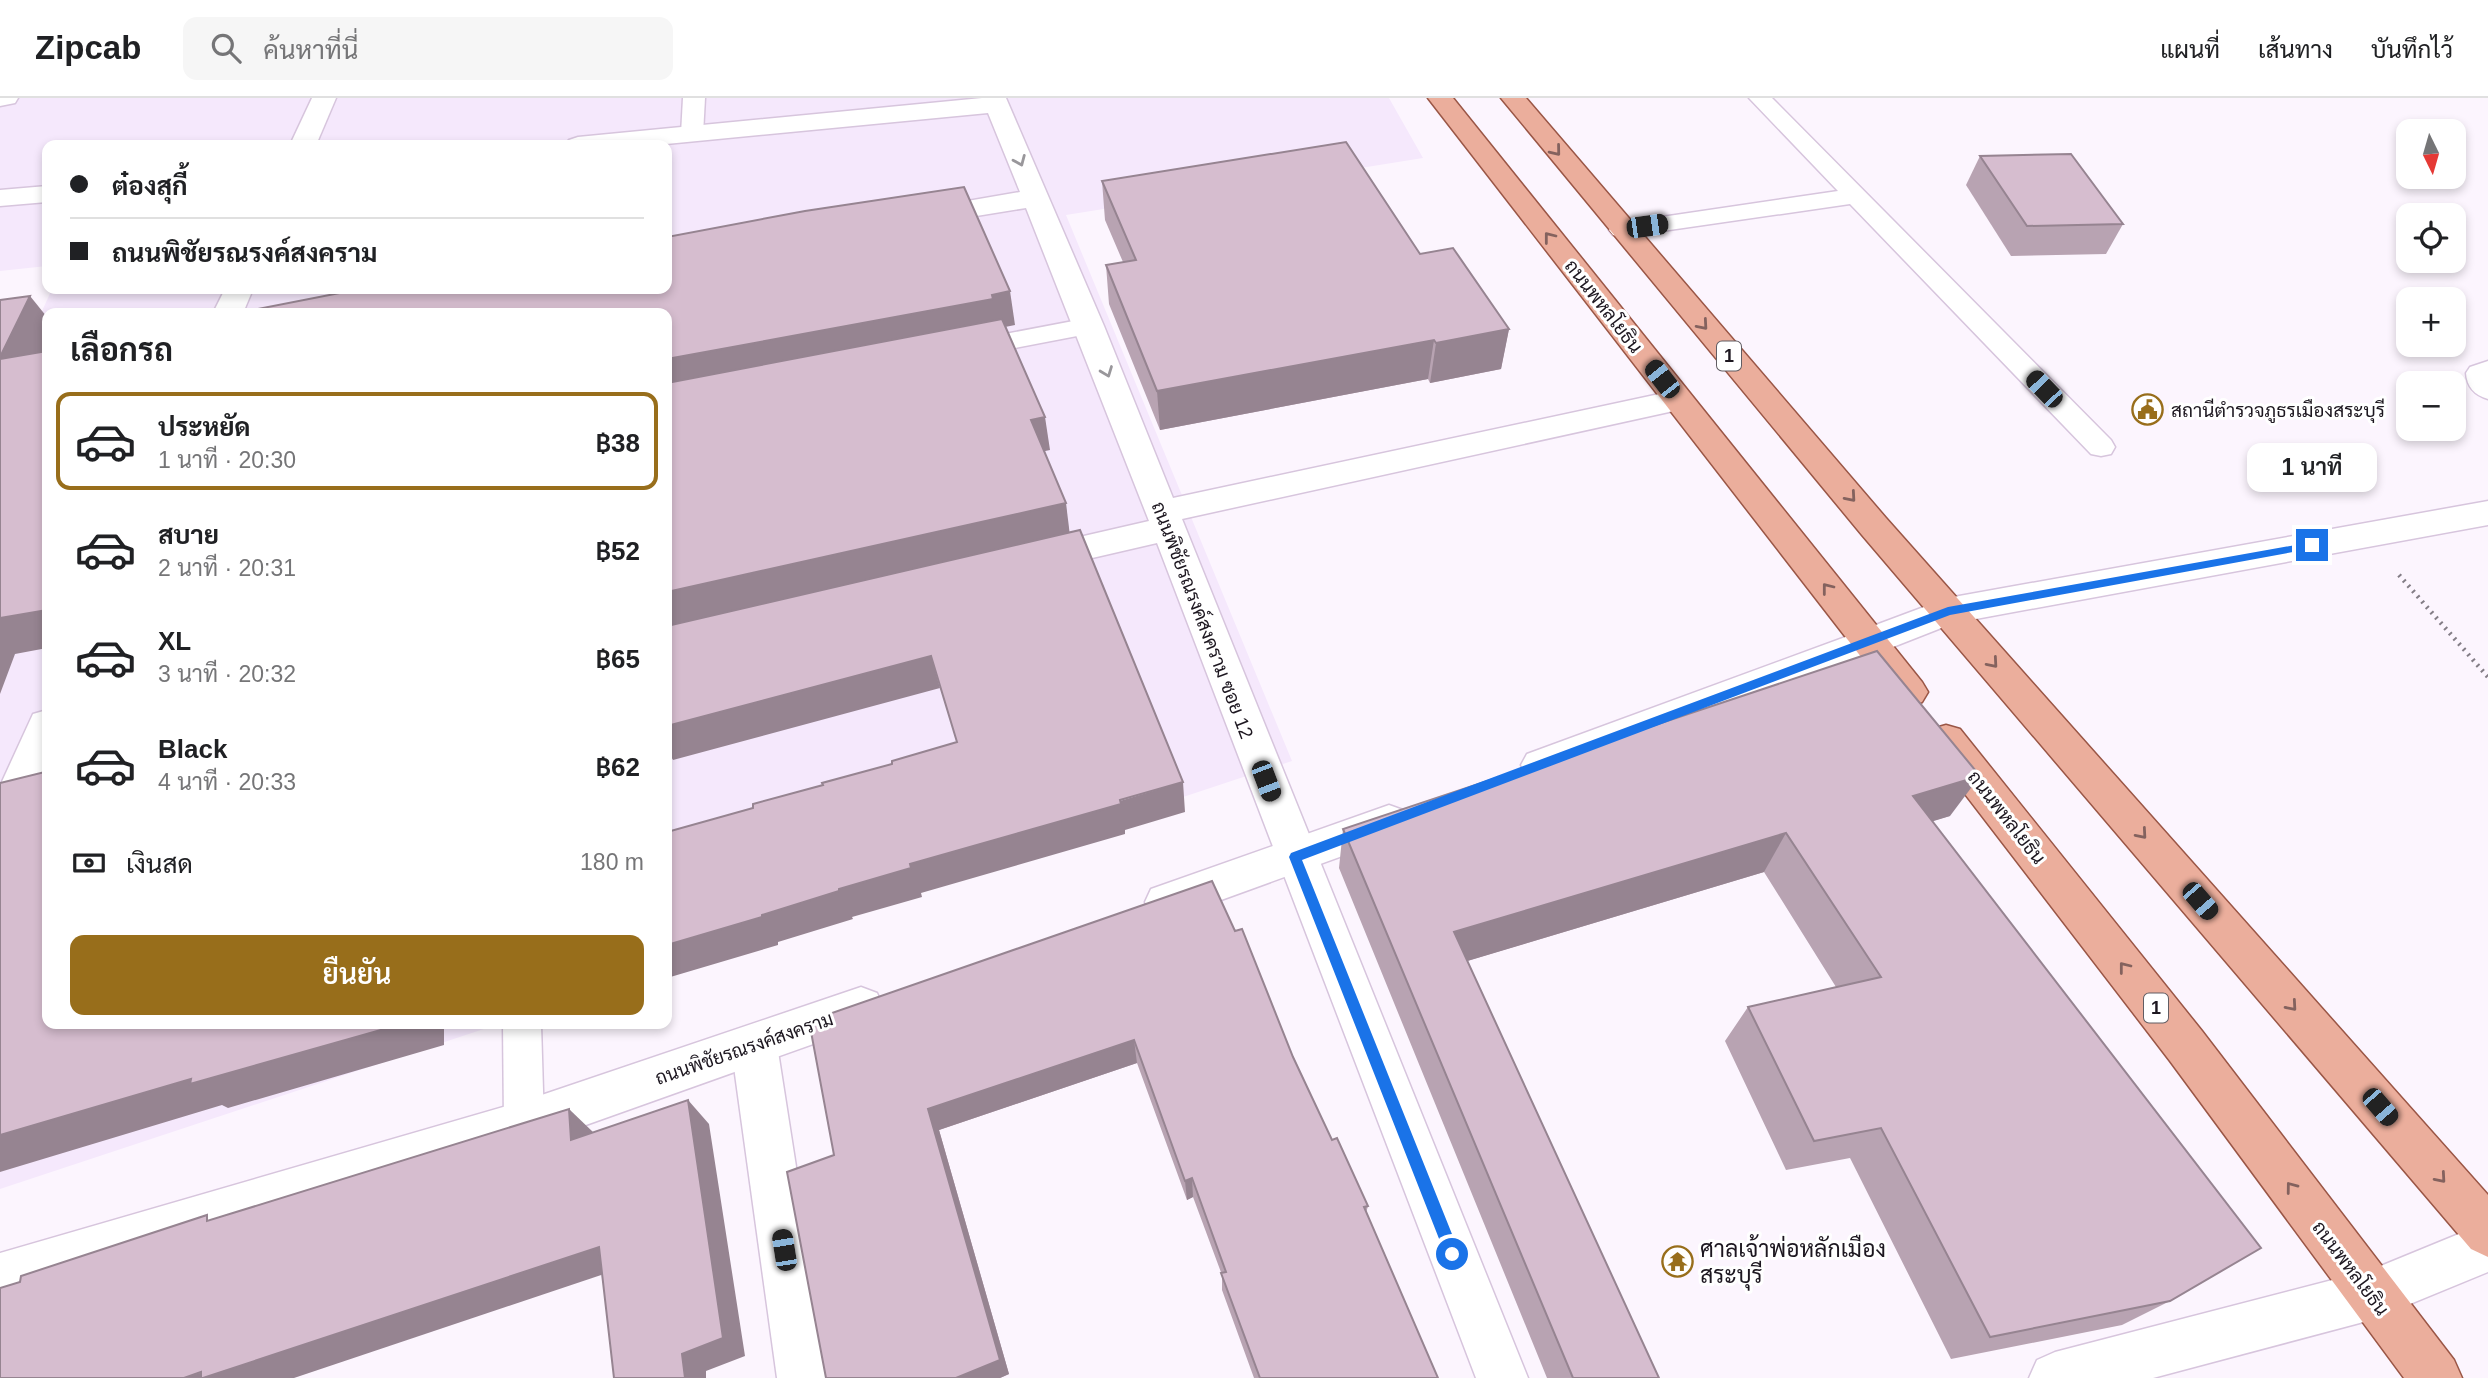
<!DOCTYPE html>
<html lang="th">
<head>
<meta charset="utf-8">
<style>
	body { margin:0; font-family:Arial,Sarabun,sans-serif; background:#f6f6f6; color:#202124; height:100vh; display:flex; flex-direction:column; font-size:26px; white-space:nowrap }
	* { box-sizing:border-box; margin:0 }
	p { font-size:23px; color:#757577 }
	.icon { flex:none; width:38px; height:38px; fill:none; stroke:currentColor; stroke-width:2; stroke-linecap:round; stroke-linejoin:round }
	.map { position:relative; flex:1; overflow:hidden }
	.drawer { position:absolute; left:42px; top:210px; width:630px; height:721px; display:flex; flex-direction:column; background:#fff; border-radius:14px; box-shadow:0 4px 10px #0003 }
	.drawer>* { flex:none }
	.hud { position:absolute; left:42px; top:42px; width:630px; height:154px; border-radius:14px; box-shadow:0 4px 10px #0003; display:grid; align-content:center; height:154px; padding:0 28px; background:#fff }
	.needle { width:46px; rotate:175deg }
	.fabs { position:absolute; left:2396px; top:21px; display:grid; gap:14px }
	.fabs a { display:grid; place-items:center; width:70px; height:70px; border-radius:14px; background:#fff; box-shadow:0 4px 10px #0003; font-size:35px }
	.end { position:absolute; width:32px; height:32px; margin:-16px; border:9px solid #1a73e8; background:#fff; box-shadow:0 0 0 4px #fff }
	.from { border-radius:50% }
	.bubble { position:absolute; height:49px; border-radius:14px; background:#fff; box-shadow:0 4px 10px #0003; font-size:23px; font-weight:600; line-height:49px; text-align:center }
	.car { position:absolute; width:21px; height:42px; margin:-21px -10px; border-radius:9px; box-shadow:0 0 5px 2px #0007; background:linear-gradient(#222 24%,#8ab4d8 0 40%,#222 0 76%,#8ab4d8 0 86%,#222 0) }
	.hud b { display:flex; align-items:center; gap:24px; height:66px; font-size:26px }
	.hud b+b { border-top:2px solid #e0e0e0 }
	.hud i { width:18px; height:18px; background:#202124 }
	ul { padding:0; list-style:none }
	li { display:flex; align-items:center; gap:21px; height:98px; margin:0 14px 10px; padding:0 14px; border:4px solid transparent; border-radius:14px }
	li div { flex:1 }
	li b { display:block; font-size:26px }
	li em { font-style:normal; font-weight:600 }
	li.on { border-color:#986e1b }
	li>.icon { width:63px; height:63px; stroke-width:1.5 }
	h2 { padding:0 28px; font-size:32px; line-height:84px }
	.pay { display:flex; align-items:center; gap:18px; height:77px; padding:0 28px; font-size:26px }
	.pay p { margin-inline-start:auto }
	.primary-button { display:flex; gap:14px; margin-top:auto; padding:14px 28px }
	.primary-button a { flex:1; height:80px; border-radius:14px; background:#986e1b; color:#fff; font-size:28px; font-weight:600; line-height:80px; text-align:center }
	header { display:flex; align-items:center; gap:42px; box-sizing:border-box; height:98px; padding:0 35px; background:#fff; border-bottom:2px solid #e0e0e0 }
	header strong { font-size:33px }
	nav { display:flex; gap:38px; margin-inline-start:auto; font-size:24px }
	.search { width:490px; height:63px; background:#f6f6f6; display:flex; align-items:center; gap:18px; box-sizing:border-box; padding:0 24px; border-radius:14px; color:#757577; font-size:26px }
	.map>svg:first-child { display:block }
	.commercial { fill:#f5e8fc }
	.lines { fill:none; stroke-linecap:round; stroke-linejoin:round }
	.service-casing { stroke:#d7c5dd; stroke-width:3 }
	.minor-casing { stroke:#d7c5dd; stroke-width:3 }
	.tertiary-casing { stroke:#d7c5dd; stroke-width:3 }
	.secondary-casing { stroke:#d7c5dd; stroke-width:3 }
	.primary-casing { stroke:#9a5646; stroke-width:3 }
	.path { stroke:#837d86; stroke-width:4.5; stroke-dasharray:2 5; stroke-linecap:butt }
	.service { fill:#fff; fill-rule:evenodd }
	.minor { fill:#fff; fill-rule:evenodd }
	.tertiary { fill:#fff; fill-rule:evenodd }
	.secondary { fill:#fff; fill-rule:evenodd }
	.primary { fill:#ebae9c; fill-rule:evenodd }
	.wall { fill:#b8a3b2 }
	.shaded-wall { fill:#968491 }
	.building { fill:#d6bdcf; stroke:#968491; stroke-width:2 }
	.oneway { stroke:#84625e }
	.oneway2 { stroke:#99979b }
	.route { fill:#1a73e8 }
	.labels { text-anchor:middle; stroke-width:6; stroke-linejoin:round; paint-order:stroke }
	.shield { fill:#fff; stroke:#615d63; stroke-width:2 }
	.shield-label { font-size:18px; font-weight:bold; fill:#1d1720 }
	.street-label { font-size:19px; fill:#1d1720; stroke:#fff }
	.poi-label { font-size:19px; fill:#1d1720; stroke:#fff; text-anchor:start }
	.near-poi-label { font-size:23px; fill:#1d1720; stroke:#fff; text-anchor:start }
</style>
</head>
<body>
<header>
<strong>Zipcab</strong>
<div class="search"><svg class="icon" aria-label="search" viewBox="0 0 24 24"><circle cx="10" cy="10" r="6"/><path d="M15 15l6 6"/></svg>ค้นหาที่นี่</div>
<nav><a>แผนที่</a><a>เส้นทาง</a><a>บันทึกไว้</a></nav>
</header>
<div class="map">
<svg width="2488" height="1280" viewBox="0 0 2488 1280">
	<rect width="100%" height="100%" fill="#fcf5fe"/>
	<path class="commercial" d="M0 0H1389L1423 60 1066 117 1292 663 667 870V215H47V926H499L0 1091V306L52 191H667V47H47V168L0 173Z"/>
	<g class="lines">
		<defs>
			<g id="service">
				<path d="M683 0H705L703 36 700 41H684L681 36Z"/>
				<path d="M1749 0H1772L2111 342 2115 349 2111 356 2101 358 2091 356 1850 106 1621 139 1613 137 1609 132 1613 127 1621 125 1838 93Z"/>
				<path d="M1089 220 1098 222 1102 228 1098 234 968 259 959 257 955 251 959 245 968 243Z"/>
				<path d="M2488 263V301C2474 297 2467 289 2466 275L2470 269Z"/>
				<path d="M503 926H541L544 1026 538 1040 524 1046 510 1040 504 1026Z"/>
			</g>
			<g id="minor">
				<path d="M312 0H336L316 47H290Z"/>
				<path d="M982 0H1006L1104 228 1173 400 1678 292 1689 295 1694 302 1689 309 1678 312 1182 421 1528 1280H1476L1157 445 1036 473 1024 470 1019 461 1024 452 1036 449 1149 423 1026 110 921 127 911 125 907 119 911 113 921 111 1020 94 988 15 656 47H565L569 42 578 39Z"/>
				<path d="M47 88V104L0 108V92Z"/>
				<path d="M225 191H253L243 215H213Z"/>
				<path d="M47 612V671L14 759 0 764V688L33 616Z"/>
				<path d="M754 926 770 932 777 947 829 1280H777L731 947 738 932Z"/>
				<path d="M2488 1124V1174L2371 1222 2153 1280H2029L2037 1262 2055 1254 2371 1172Z"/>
			</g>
			<g id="tertiary">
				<path d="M0 0H18L15 5 0 8Z"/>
				<path d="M1870 530 1883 534 1888 544 1883 554 1541 683 1527 678 1521 667 1527 656Z"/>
				<path d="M1389 707 1403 712 1409 724 1403 736 1166 822 1151 817 1145 804 1151 791Z"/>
				<path d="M861 889 877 895 883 909 877 923 861 929 524 1049 0 1205V1155L524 1003Z"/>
			</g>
			<path id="secondary" d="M2488 403V427L1954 525 1870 558 1857 554 1852 544 1857 534 1948 500Z"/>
			<g id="primary">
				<path d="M1428 0H1453L1922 584 1928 594 1922 604 1909 609 1896 604Z"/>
				<path d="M1501 0H1526L1886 420 2488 1097V1159L2471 1151 1862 437Z"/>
				<path d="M1946 627 1960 631 2202 933 2454 1262 2462 1280H2404L2170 963 1932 653 1927 642 1932 631Z"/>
			</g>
		</defs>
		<use href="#service" class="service-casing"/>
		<use href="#minor" class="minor-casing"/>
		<use href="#tertiary" class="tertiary-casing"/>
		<use href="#secondary" class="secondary-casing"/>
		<use href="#primary" class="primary-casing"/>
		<path class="path" d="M2399 477 2488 579"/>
		<use href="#service" class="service"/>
		<use href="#minor" class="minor"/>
		<use href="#tertiary" class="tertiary"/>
		<use href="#secondary" class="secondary"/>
		<use href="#primary" class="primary"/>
	</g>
	<g class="wall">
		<path d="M1980 58 2123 126 2106 156 2011 158 1966 87Z"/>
		<path d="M1102 83 1420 156 1509 231 1501 271 1430 285 1428 281 1160 332 1109 206 1106 167 1123 164 1105 122Z"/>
		<path d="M1950 718 1932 723 2170 1203 2122 1227 1951 1261 1850 1060 1786 1072 1725 943 1748 909 1836 889 1764 774 1467 863 1659 1280H1547L1339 770 1343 731Z"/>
		<path d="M1212 783 1332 1042 1368 1108 1366 1115 1438 1280H1254L1222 1192V1177L1193 1099 1187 1102 1137 965 939 1032 1009 1276 1000 1280H826L834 1057Z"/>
	</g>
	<g class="shaded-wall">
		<path d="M1010 193 1015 227 667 297V261Z"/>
		<path d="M30 198 47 219V254L0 262V259Z"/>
		<path d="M1509 231 1501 271 1430 285 1436 245Z"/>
		<path d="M1434 242 1428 281 1160 332 1157 293Z"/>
		<path d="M1045 319 1050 352 1036 355 1031 322Z"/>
		<path d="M1066 405 1070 438 667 530V494Z"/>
		<path d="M47 512V550L15 556 0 596V520Z"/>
		<path d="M931 558 940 590 673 662 670 657 667 658V628Z"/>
		<path d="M1980 678 1950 718 1885 738 1913 698Z"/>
		<path d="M1183 684 1185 714 1125 732V736L921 795 922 799 852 819 853 821 778 844V847L667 880V847L910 766Z"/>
		<path d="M1786 735 1764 774 1444 870 1454 834Z"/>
		<path d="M402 926H444V947L228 1010 222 1007 0 1074V1037L191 981Z"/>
		<path d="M1134 942 1137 965 939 1032 1009 1276 1000 1280H956L928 1011Z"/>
		<path d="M688 1002 709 1026 745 1258 706 1273V1280H685L682 1256Z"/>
		<path d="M569 1011 594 1035 571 1042Z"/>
		<path d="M1192 1080 1193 1099 1187 1102 1185 1083Z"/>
		<path d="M599 1149 625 1169 294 1280H184Z"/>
	</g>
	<g class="building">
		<path d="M1346 44 1420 156 1453 150 1509 231 1436 245 1434 242 1157 293 1106 167 1136 162 1102 83Z"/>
		<path d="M2071 56 2123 126 2027 128 1980 58Z"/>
		<path d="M964 89 1010 193 992 197 993 201 667 261V215H237L360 191H667V139L805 113Z"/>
		<path d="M30 198 0 259V202Z"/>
		<path d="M1002 221 1045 319 1031 322 1066 405 667 494V285Z"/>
		<path d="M47 253V512L0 520V261Z"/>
		<path d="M1080 432 1183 684 1120 702 1121 706 910 766 911 770 839 791V793L762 817V819L667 847V734L753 710V706L823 687 822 685 892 666V663L957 644 931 558 667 628V528Z"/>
		<path d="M1877 553 1980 678 1913 698 2261 1150 2170 1203 1990 1239 1881 1030 1814 1043 1748 909 1881 879 1786 735 1454 834 1659 1280H1573L1343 731Z"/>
		<path d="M47 661V926H402L190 986 191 981 0 1037V685L45 674Z"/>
		<path d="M1212 783 1235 833 1242 831 1293 959 1332 1042 1337 1040 1368 1108 1364 1109 1438 1280H1260L1221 1175 1226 1174 1192 1080 1185 1083 1134 942 928 1011 1000 1262 956 1280H826L787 1074 834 1057 809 923Z"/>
		<path d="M688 1002 723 1240 682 1256 685 1280H614L599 1149 203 1280H201V1274L184 1280H0V1190L20 1184 21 1178 207 1117V1123L569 1011 571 1042Z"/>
	</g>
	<defs><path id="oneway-chevron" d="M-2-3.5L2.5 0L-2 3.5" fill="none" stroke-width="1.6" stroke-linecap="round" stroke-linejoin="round" transform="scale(1.75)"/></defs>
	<g class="oneway">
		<use href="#oneway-chevron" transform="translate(1556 53) rotate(51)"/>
		<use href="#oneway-chevron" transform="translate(1549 139) rotate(-128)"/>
		<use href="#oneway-chevron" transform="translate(1703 227) rotate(49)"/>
		<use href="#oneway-chevron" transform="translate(1851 399) rotate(49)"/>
		<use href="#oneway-chevron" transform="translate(1827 490) rotate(-128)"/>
		<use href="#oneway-chevron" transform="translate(1993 565) rotate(49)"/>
		<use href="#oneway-chevron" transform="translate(2142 736) rotate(49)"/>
		<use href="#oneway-chevron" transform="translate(2124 869) rotate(-128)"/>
		<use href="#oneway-chevron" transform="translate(2292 908) rotate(49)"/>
		<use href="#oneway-chevron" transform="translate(2441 1080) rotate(49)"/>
		<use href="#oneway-chevron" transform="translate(2291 1089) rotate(-127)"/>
	</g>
	<g class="oneway2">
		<use href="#oneway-chevron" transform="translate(1020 63) rotate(67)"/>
		<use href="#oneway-chevron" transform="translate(1107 274) rotate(69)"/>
	</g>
	<path class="route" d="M2312 444 2315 445V450L1950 517 1302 762 1460 1156 1458 1161 1452 1163 1447 1161 1289 759 1291 755 1948 509Z"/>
	<defs>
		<symbol id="civic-ring" viewBox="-11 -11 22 22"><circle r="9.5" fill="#fff" stroke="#986e1b" stroke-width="1.5"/><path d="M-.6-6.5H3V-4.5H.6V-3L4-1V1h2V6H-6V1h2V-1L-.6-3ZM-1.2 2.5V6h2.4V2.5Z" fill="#986e1b"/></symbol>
		<symbol id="temple-ring" viewBox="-11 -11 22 22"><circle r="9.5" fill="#fff" stroke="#986e1b" stroke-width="1.5"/><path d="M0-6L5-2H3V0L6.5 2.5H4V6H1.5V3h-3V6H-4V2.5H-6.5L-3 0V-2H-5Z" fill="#986e1b"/></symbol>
	</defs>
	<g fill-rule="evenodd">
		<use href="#civic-ring" x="2130" y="294" width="35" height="35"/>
		<use href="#temple-ring" x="1660" y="1146" width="35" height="35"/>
	</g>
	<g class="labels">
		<g class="shield">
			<rect x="1717" y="243.5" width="24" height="29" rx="5"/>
			<rect x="2144" y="895.5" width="24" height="29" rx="5"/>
		</g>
		<g class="shield-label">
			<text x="1729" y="264">1</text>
			<text x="2156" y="916">1</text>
		</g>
		<g class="street-label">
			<text transform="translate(1604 208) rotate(52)" y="7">ถนนพหลโยธิน</text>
			<text transform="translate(1203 522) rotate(69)" y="7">ถนนพิชัยรณรงค์สงคราม ซอย 12</text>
			<text transform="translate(2007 719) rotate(52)" y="7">ถนนพหลโยธิน</text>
			<text transform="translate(744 950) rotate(-19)" y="7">ถนนพิชัยรณรงค์สงคราม</text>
			<text transform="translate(2351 1170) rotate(53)" y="7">ถนนพหลโยธิน</text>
		</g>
		<g class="poi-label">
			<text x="2171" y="319">สถานีตำรวจภูธรเมืองสระบุรี</text>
		</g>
		<g class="near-poi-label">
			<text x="1700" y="1159">ศาลเจ้าพ่อหลักเมือง<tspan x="1700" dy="26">สระบุรี</tspan></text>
		</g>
	</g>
</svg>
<div class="fabs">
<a><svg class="needle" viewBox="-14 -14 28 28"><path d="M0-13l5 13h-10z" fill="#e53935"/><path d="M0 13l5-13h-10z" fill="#757577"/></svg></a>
<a><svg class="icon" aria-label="locate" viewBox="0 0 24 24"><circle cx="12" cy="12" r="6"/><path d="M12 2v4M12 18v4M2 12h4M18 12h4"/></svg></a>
<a>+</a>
<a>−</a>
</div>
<i class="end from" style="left:1452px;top:1156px"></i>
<i class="end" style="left:2312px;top:447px"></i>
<div class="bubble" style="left:2247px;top:345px;width:130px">1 นาที</div>
<i class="car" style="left:1647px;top:128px;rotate:82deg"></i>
<i class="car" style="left:1662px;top:281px;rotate:322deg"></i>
<i class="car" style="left:2044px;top:291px;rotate:316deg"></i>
<i class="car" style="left:1266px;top:683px;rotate:159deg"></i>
<i class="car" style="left:2200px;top:803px;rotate:139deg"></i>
<i class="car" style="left:2380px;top:1009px;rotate:139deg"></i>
<i class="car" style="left:784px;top:1152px;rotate:351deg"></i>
<div class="hud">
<b><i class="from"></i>ต๋องสุกี้</b>
<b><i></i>ถนนพิชัยรณรงค์สงคราม</b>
</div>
<section class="drawer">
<h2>เลือกรถ</h2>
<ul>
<li class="on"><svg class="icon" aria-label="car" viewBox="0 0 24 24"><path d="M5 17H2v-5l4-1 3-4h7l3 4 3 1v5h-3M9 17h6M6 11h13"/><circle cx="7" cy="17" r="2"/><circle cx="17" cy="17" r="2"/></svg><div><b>ประหยัด</b><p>1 นาที · 20:30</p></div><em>฿38</em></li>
<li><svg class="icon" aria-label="car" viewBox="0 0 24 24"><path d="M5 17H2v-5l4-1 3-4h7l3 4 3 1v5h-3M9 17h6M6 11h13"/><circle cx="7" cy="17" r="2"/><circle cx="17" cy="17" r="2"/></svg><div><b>สบาย</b><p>2 นาที · 20:31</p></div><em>฿52</em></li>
<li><svg class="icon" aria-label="car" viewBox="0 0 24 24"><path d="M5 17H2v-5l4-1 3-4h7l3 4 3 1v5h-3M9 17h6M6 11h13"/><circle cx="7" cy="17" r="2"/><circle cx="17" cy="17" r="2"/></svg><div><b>XL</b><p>3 นาที · 20:32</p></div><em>฿65</em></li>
<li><svg class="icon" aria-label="car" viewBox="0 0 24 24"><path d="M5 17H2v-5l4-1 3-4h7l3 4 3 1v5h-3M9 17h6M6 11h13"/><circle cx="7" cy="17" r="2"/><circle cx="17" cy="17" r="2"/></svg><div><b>Black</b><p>4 นาที · 20:33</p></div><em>฿62</em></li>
</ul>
<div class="pay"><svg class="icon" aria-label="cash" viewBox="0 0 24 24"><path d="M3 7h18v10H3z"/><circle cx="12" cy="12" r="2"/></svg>เงินสด<p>180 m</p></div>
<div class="primary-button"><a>ยืนยัน</a></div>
</section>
</div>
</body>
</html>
